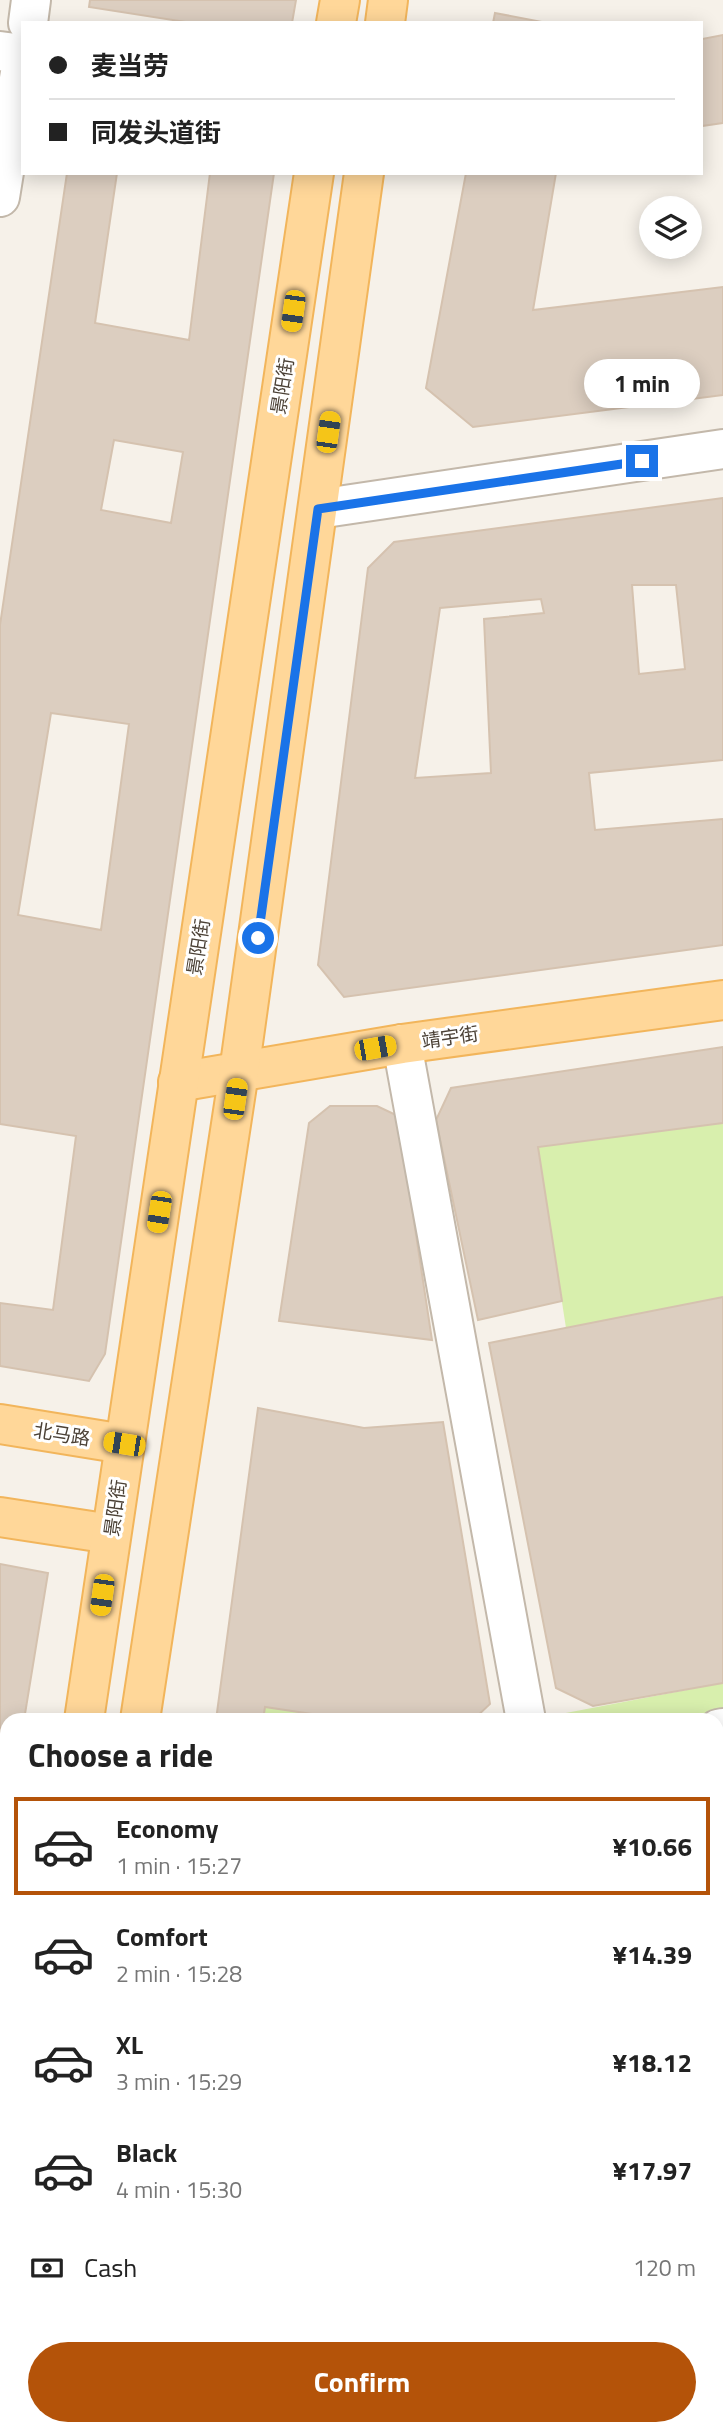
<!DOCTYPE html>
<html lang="en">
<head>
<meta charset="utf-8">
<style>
	body { margin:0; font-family:"Titillium Web","Noto Sans SC",sans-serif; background:#f6f6f6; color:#222; height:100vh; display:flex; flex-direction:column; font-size:26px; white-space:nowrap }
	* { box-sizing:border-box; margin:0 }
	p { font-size:23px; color:#767676 }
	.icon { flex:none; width:38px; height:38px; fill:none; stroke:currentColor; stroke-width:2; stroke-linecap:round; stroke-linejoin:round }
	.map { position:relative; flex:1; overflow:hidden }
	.details { position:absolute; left:0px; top:1713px; width:724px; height:723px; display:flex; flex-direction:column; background:#fff; border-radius:21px 21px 0 0; box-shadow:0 4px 18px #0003 }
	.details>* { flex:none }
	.guide { position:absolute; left:21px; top:21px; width:682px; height:154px; border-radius:0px; box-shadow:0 4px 18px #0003; display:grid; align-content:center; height:154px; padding:0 28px; background:#fff }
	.buttons { position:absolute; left:639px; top:196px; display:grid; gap:14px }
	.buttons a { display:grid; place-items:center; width:63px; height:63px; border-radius:50%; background:#fff; box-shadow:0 4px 18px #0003; font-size:35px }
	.end { position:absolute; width:32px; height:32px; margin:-16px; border:9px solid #1a73e8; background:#fff; box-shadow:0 0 0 4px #fff }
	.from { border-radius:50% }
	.bubble { position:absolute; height:49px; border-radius:24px; background:#fff; box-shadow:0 4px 18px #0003; font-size:23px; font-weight:700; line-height:49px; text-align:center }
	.car { position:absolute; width:21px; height:42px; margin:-21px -10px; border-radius:9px; box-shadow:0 0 5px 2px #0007; background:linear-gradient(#f5c518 24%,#345 0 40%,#f5c518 0 76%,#345 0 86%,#f5c518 0) }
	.guide b { display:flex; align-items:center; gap:24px; height:66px; font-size:26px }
	.guide b+b { border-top:2px solid #e0e0e0 }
	.guide i { width:18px; height:18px; background:#222 }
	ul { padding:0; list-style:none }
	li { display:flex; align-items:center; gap:21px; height:98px; margin:0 14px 10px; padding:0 14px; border:4px solid transparent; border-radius:0px }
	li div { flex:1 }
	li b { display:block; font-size:26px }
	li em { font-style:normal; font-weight:700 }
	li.selected { border-color:#b45309 }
	li>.icon { width:63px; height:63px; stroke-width:1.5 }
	h2 { padding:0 28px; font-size:32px; line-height:84px }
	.pay { display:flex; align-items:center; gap:18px; height:77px; padding:0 28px; font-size:26px }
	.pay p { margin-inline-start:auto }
	.cta { display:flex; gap:14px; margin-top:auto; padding:14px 28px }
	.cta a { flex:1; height:80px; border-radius:42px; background:#b45309; color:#fff; font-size:28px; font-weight:700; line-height:80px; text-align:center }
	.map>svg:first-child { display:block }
	.green { fill:#d8efad }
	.building { fill:#dccec0; stroke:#d5c2af; stroke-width:2; fill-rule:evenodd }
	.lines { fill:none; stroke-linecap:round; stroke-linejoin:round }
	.minor-casing { stroke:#c3b8aa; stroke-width:42 }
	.major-casing { stroke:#f2b55b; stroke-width:42 }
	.minor { stroke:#fff; stroke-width:38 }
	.major { stroke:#ffd799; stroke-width:38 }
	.route { stroke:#1a73e8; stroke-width:9 }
	.labels { text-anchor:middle; stroke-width:6; stroke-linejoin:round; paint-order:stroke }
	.street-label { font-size:19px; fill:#4b4136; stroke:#fff }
</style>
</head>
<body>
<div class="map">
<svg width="723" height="2435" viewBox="0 0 723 2435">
	<rect width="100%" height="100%" fill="#f6f1e9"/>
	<g class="green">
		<path d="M723 1123V1297L566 1328 538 1147Z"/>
		<path d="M723 1683V2112H718V1720H529Z"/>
		<path d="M265 1707 352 1720H263Z"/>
	</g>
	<g class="building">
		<path d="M90 0H296L292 23H192L89 7Z"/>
		<path d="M495 13 547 23H493Z"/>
		<path d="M723 35V123L702 126V39Z"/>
		<path d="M67 173H117L95 323 189 340 210 173H274L105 1354 89 1381 0 1366V1303L53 1310 76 1136 0 1124V625ZM114 440 183 452 171 523 101 510ZM51 713 129 724 101 930 18 915Z"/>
		<path d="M466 173H556L533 310 723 287V395L473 427 426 388Z"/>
		<path d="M723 498V760L589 773 595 830 723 819V945L344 997 318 965 368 568 394 542ZM632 585H676L685 669 639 674ZM541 599 544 613 484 619 491 773 415 778 440 608Z"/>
		<path d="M723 1047V1123L538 1147 562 1301 478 1320 436 1120 451 1088Z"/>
		<path d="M330 1106H377L398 1116 432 1340 279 1321 309 1123Z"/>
		<path d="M723 1297V1683L593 1706 556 1688 489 1343Z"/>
		<path d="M258 1408 364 1428 443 1422 490 1704 473 1720H352L265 1707 263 1720H216Z"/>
		<path d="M0 1564 48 1573 24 1720H7V1828L0 1872Z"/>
		<path d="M718 2112H723V2435H599V2429H718Z"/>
		<path d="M120 2429H230L229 2435H119Z"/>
		<path d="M443 2429H537L536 2435H442Z"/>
	</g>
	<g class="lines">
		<defs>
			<g id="minor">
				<path d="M28 23 31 0"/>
				<path d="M0 51 23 54 0 197"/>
				<path d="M318 509 723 449"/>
				<path d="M402 1044 526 1720"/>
				<path d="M718 1729 723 1728"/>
				<path d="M718 2088H723"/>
				<path d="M568 2435 569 2429"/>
			</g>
			<g id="major">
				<path d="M336 23 340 0"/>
				<path d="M385 23 388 0"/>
				<path d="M178 1082 402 1044 723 1000"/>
				<path d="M0 1424 124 1444"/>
				<path d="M0 1517 111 1534"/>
				<path d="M84 1720 314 173"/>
				<path d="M140 1720 239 1072 364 173"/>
				<path d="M0 2299 7 2251"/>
				<path d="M37 2435 38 2429"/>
			</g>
		</defs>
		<use href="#minor" class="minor-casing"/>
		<use href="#major" class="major-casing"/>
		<use href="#minor" class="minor"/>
		<use href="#major" class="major"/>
	</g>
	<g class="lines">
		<path class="route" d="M258 938 318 509 642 461"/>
	</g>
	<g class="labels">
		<g class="street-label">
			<text transform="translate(282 386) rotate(-81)" y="7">景阳街</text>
			<text transform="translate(198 947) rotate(-81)" y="7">景阳街</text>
			<text transform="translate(450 1037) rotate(-8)" y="7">靖宇街</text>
			<text transform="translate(62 1434) rotate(9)" y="7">北马路</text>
			<text transform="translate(115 1508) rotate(-82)" y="7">景阳街</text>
		</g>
	</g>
</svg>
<div class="buttons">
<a><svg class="icon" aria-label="layers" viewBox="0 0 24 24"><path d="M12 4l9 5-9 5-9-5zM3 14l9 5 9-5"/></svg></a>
</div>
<i class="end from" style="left:258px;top:938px"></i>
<i class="end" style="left:642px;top:461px"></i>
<div class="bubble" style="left:584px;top:359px;width:116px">1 min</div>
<i class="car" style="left:293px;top:311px;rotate:188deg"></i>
<i class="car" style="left:328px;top:432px;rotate:8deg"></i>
<i class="car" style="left:375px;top:1048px;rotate:80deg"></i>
<i class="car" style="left:235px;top:1099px;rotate:8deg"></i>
<i class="car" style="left:159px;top:1212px;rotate:189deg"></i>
<i class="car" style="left:124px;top:1444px;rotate:279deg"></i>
<i class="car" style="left:102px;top:1595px;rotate:188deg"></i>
<div class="guide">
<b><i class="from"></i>麦当劳</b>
<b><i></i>同发头道街</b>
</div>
<section class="details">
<h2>Choose a ride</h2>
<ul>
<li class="selected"><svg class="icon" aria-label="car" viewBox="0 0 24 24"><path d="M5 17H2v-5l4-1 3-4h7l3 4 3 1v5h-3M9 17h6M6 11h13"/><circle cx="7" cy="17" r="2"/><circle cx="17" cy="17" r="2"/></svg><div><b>Economy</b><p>1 min · 15:27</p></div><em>¥10.66</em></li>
<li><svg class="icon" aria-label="car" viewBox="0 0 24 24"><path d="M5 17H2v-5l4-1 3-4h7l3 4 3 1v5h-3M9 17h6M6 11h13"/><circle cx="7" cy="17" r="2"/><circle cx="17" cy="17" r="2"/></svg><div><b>Comfort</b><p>2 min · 15:28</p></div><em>¥14.39</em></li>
<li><svg class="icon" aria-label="car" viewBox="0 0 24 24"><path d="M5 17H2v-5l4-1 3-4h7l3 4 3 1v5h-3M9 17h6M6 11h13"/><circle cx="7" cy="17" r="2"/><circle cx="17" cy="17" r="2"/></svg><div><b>XL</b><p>3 min · 15:29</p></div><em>¥18.12</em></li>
<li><svg class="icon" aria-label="car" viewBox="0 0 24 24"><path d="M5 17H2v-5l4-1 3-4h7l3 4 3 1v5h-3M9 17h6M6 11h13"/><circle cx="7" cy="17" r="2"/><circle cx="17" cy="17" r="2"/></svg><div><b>Black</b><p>4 min · 15:30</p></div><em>¥17.97</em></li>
</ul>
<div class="pay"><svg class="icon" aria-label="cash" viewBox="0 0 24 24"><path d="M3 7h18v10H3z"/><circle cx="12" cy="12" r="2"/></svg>Cash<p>120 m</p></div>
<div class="cta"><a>Confirm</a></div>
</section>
</div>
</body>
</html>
